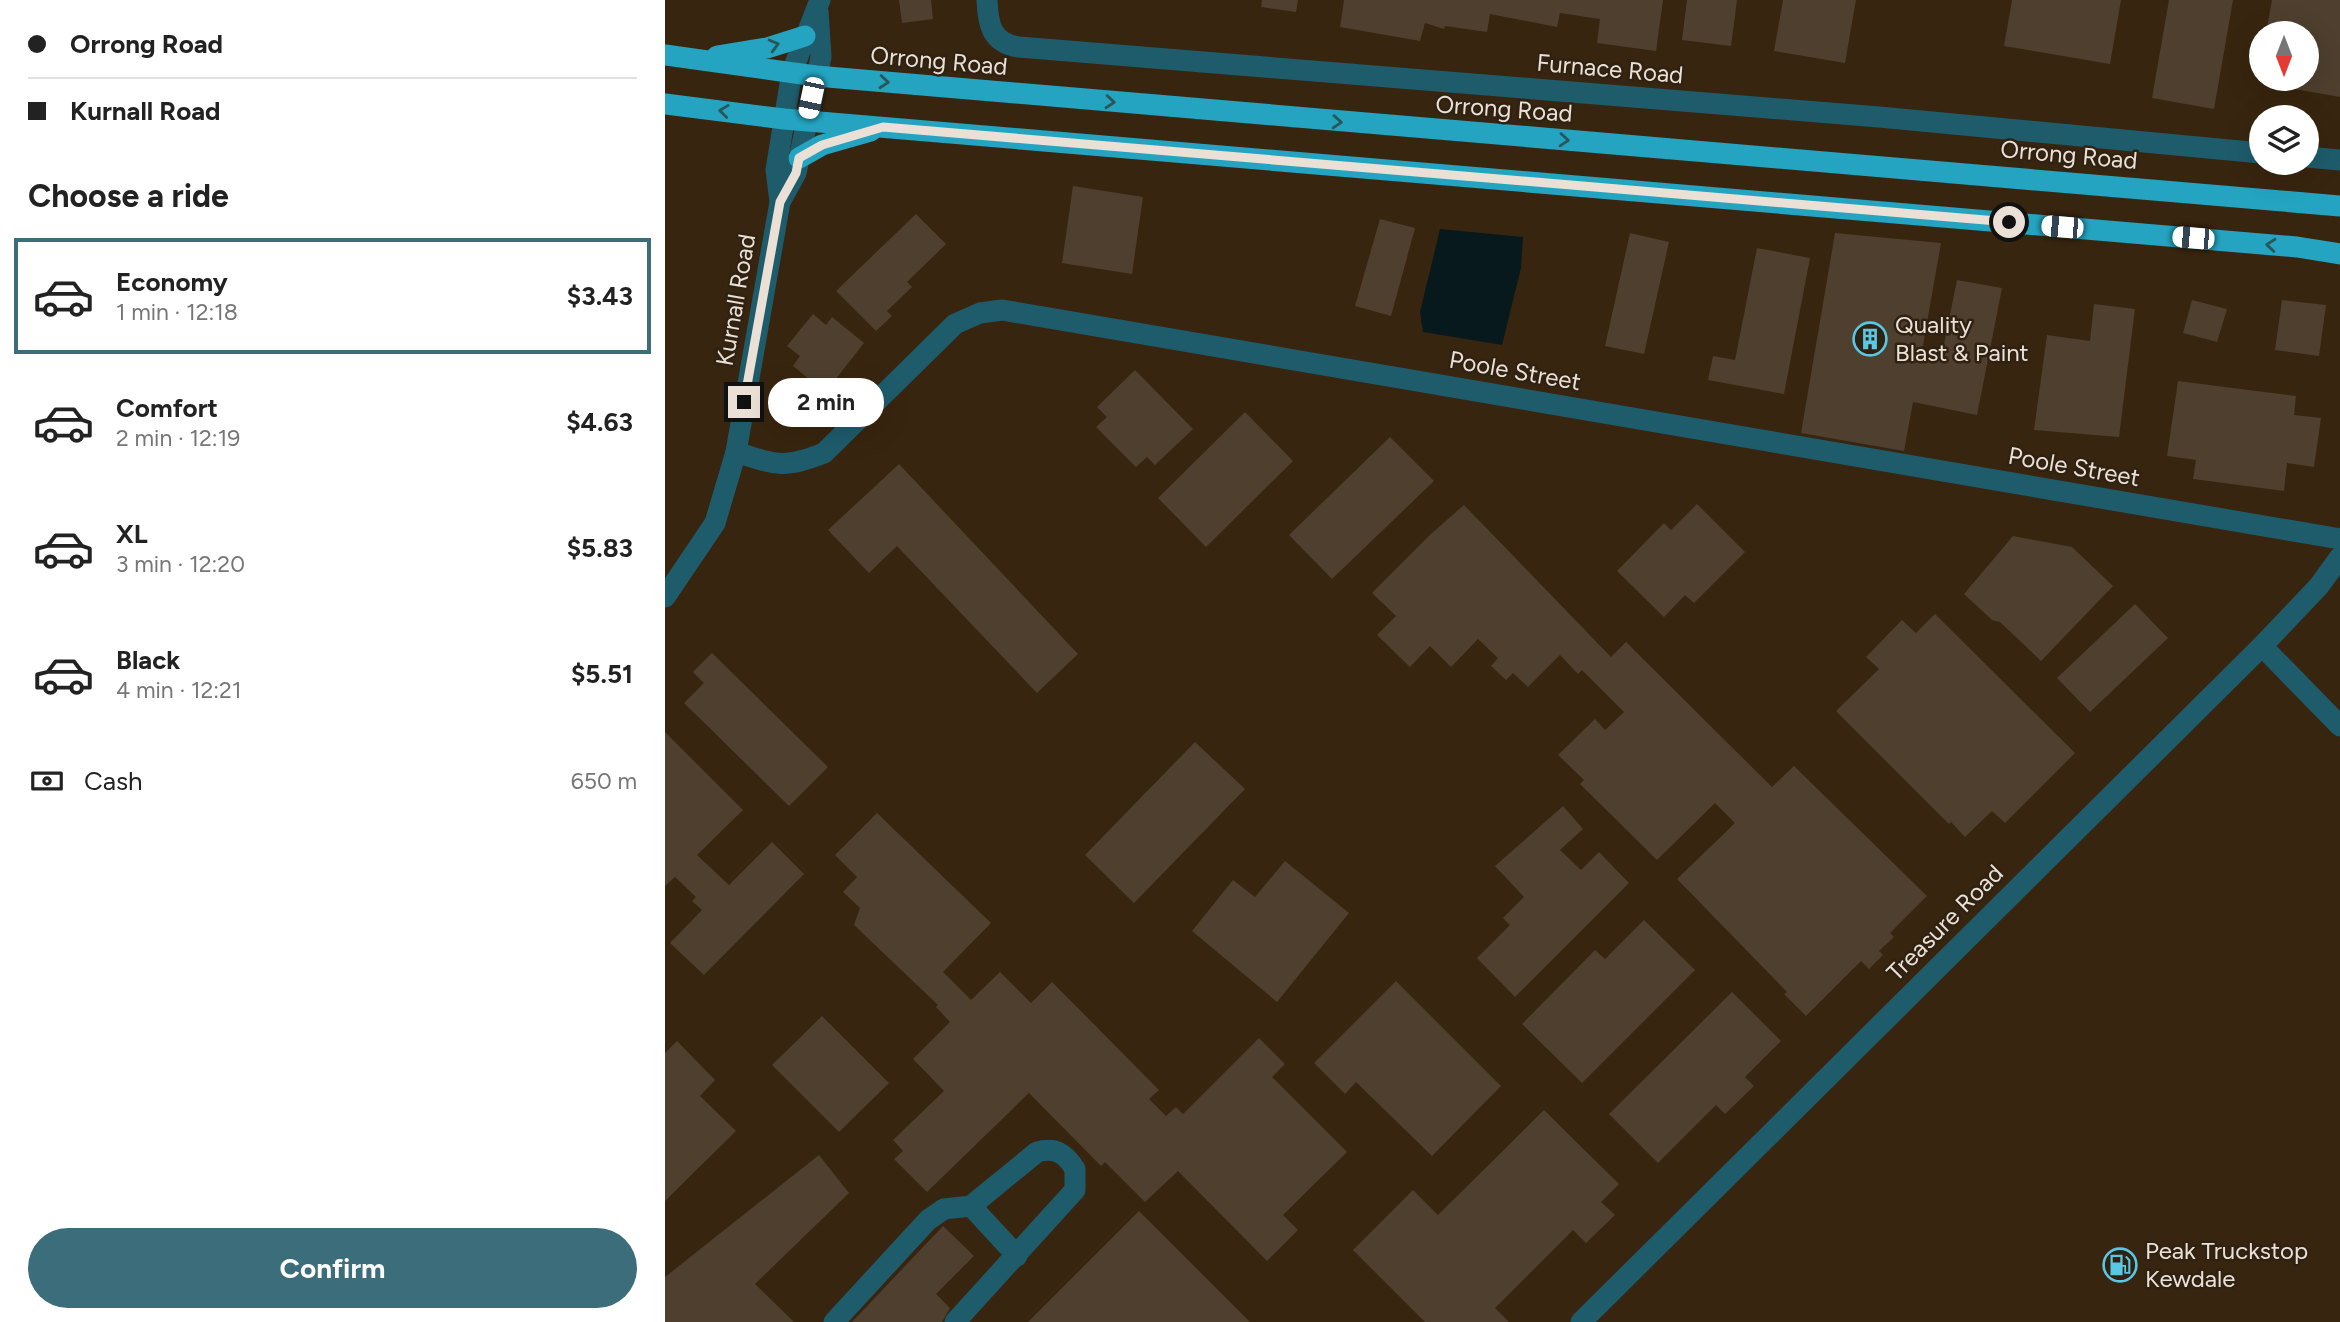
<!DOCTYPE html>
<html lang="en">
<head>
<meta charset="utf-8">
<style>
	body { margin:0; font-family:Figtree,sans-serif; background:#f2f2f2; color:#222; height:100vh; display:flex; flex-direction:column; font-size:26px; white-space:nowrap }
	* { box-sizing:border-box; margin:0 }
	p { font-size:23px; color:#767676 }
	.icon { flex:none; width:38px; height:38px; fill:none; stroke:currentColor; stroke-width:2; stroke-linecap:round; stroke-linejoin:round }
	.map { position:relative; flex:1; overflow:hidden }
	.drawer { display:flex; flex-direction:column; background:#fff; width:665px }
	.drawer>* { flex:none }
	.banner { display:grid; align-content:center; height:154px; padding:0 28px; background:#fff }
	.needle { width:46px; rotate:180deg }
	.controls { position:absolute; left:1584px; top:21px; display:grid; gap:14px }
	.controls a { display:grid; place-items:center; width:70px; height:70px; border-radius:50%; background:#fff; box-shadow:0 7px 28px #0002; font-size:35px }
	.end { position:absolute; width:32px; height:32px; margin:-16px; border:9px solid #eae0d6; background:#111; box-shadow:0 0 0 4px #111 }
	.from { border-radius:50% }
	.bubble { position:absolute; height:49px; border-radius:24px; background:#fff; box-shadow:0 7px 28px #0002; font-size:23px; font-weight:700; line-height:49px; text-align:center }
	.car { position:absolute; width:21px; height:42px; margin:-21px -10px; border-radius:9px; box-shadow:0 0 5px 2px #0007; background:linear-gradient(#fff 24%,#345 0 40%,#fff 0 76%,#345 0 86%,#fff 0) }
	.banner b { display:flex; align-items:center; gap:24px; height:66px; font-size:26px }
	.banner b+b { border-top:2px solid #e0e0e0 }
	.banner i { width:18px; height:18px; background:#222 }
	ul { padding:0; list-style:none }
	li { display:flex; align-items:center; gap:21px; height:116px; margin:0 14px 10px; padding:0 14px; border:4px solid transparent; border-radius:0px }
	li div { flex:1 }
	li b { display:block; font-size:26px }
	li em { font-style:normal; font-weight:700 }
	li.current { border-color:#3b6d7a }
	li>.icon { width:63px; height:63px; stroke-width:1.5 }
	h2 { padding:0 28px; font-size:32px; line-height:84px }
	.pay { display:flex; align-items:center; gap:18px; height:77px; padding:0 28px; font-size:26px }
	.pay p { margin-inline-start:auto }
	.action { display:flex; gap:14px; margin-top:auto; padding:14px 28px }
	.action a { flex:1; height:80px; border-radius:42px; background:#3b6d7a; color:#fff; font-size:28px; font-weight:700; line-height:80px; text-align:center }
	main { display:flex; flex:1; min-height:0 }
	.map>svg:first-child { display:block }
	.built { fill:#38250f; fill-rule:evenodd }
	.water { fill:#08191e }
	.building { fill:#4e3f2e }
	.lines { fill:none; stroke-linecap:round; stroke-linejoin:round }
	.minor { stroke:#1e5c6c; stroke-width:21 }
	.highway { stroke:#24a4c1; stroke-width:21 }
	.oneway { stroke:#2b5658 }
	.route { stroke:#eae0d6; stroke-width:9 }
	.labels { text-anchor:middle; stroke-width:5; stroke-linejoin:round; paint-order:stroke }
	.street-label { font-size:24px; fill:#eae0d6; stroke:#302212 }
	.poi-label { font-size:24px; fill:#eae0d6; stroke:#302212; text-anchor:start }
</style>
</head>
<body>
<main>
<section class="drawer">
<div class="banner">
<b><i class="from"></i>Orrong Road</b>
<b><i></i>Kurnall Road</b>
</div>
<h2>Choose a ride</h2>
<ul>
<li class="current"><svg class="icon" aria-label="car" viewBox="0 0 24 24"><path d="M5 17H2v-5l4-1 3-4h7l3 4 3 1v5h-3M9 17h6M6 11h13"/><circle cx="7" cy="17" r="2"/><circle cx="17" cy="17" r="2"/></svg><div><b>Economy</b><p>1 min · 12:18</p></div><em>$3.43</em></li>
<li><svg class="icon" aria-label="car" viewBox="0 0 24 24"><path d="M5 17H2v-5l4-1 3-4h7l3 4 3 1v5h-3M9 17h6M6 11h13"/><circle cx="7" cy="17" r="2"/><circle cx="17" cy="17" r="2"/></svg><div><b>Comfort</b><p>2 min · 12:19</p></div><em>$4.63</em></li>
<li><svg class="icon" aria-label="car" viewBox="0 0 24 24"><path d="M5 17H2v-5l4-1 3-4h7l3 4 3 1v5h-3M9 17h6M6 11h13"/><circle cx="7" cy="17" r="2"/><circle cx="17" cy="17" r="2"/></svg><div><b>XL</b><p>3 min · 12:20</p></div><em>$5.83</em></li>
<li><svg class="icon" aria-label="car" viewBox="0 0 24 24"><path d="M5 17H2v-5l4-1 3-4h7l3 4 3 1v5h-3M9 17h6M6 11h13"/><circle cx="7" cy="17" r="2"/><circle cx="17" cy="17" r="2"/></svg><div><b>Black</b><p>4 min · 12:21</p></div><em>$5.51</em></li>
</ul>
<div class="pay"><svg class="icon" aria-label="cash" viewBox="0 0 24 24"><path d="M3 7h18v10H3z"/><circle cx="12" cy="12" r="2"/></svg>Cash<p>650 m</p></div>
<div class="action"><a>Confirm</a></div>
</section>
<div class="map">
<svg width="1675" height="1322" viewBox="0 0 1675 1322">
	<rect width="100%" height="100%" fill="#302212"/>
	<path class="built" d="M0 0H1675V1322H0ZM1596 33H1642V79H1596ZM1596 117H1642V163H1596Z"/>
	<path class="water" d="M775 229 858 237 856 268 837 345 758 332 755 312Z"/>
	<g class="building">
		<path d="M234 0H266L268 19 237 23Z"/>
		<path d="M597 0H633L631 12 596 7Z"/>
		<path d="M679 0H998L991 51 932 43 935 19 895 13 892 27 825 14 822 32 780 26 779 29 760 23 755 41 675 27Z"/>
		<path d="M1022 0H1072L1066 46 1017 40Z"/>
		<path d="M1118 0H1191L1180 63 1109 51Z"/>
		<path d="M1347 0H1456L1445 64 1339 46Z"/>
		<path d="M1504 0H1568L1549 109 1487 98Z"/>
		<path d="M1607 0H1675V97L1607 85V79H1642V33H1601Z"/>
		<path d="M408 186 478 197 467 274 397 263Z"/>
		<path d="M251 214 281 244 242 282 247 287 222 311 227 316 211 331 171 291Z"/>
		<path d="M715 219 750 228 726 316 690 306Z"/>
		<path d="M965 233 1004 242 979 354 940 346Z"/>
		<path d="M1170 233 1276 243 1257 351 1277 354 1292 280 1337 288 1312 415 1248 402 1239 451 1136 433Z"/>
		<path d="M1092 248 1145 258 1119 394 1043 380 1048 356 1070 360Z"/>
		<path d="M1527 300 1562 309 1552 342 1518 333Z"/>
		<path d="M1617 300 1661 305 1654 356 1610 350Z"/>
		<path d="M1429 304 1470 309 1454 437 1369 430 1382 335 1425 341Z"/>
		<path d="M148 314 161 325 167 317 199 343 152 403 135 390 144 379 128 366 135 356 122 346Z"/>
		<path d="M470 370 528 429 490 465 482 457 471 467 431 427 442 417 432 407Z"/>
		<path d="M1513 381 1631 396 1629 415 1656 418 1649 467 1622 463 1619 491 1528 479 1531 460 1502 456Z"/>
		<path d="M580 412 628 461 541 547 493 498Z"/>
		<path d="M725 437 769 481 667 579 624 535Z"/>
		<path d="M234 464 413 654 372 693 232 546 204 573 163 530Z"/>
		<path d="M1032 504 1080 552 1029 603 1020 595 999 617 952 571 999 523 1006 530Z"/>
		<path d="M799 505 946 657 961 642 1107 787 1129 766 1262 896 1225 933 1229 937 1214 951 1218 955 1204 969 1196 961 1141 1016 1119 994 1122 992 1012 879 1070 823 1050 803 992 860 915 784 919 780 893 755 930 719 940 730 959 712 917 670 913 674 895 655 863 687 848 673 841 680 826 666 833 658 813 639 786 667 765 646 745 667 712 635 731 616 707 593 767 533Z"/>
		<path d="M1348 536 1407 547 1448 586 1376 661 1335 622 1327 620 1299 594Z"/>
		<path d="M1470 604 1503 638 1425 712 1392 678Z"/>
		<path d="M1270 614 1410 753 1340 823 1327 811 1300 837 1286 822 1284 824 1171 711 1214 669 1201 657 1237 620 1251 633Z"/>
		<path d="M47 653 163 767 124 806 19 703 39 683 28 672Z"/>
		<path d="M0 732 78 810 32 855 64 885 107 842 139 874 39 975 5 943 37 910 27 901 31 897 10 877 0 886Z"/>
		<path d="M530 742 580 789 469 903 420 855Z"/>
		<path d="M898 806 918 829 895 850 916 870 934 852 964 883 850 997 812 958 845 925 838 918 859 897 830 866Z"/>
		<path d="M212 813 326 923 278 972 306 1000 335 972 366 1003 387 982 494 1090 484 1099 501 1116 511 1107 518 1114 594 1038 620 1064 607 1077 682 1152 618 1215 633 1230 602 1261 513 1171 480 1202 440 1162 436 1166 364 1093 262 1192 229 1159 238 1151 228 1140 279 1091 248 1059 285 1022 271 1007 273 1005 189 925 195 908 178 892 192 877 170 855Z"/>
		<path d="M620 861 684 913 612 1002 527 931 568 880 590 897Z"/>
		<path d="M979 920 1030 970 917 1083 857 1024 930 950 940 959Z"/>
		<path d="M731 981 836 1086 767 1156 691 1082 680 1094 649 1063Z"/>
		<path d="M1067 992 1116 1041 1080 1077 1089 1086 1060 1114 1051 1105 993 1163 944 1114Z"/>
		<path d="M157 1016 224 1083 174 1132 107 1065Z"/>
		<path d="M12 1041 50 1080 35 1096 71 1131 0 1201V1053Z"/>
		<path d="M879 1110 954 1184 936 1202 950 1215 921 1243 908 1230 830 1308 844 1322H760L688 1250 748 1190 773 1215Z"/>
		<path d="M154 1155 184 1193 90 1284 129 1322H0V1277Z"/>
		<path d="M474 1211 585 1322H363Z"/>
		<path d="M278 1226 309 1256 271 1294 285 1308 277 1322H187Z"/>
	</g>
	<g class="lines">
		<g class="minor">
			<path d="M322 0C323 24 326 43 354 47L1214 117 1596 153"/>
			<path d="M1642 157 1675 160"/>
			<path d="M115 202 131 173 156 57 153 11"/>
			<path d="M71 452C111 465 119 469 159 453L290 324 315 313 337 310 1675 539"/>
			<path d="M0 597 50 523 71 452 115 202 111 170 127 72 155 0"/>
			<path d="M1597 646 1675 726"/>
			<path d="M306 1206 352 1256"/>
			<path d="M169 1322 263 1220 279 1209 306 1206 372 1152C390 1147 400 1153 410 1169V1190L290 1322"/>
			<path d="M916 1322 1597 646 1654 586 1675 557"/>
		</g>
		<g class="highway">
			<path d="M0 55 151 76 1675 206"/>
			<path d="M52 56 102 48 140 36"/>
			<path d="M0 104 119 119 1632 247 1675 254"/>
			<path d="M134 158 157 145 206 131"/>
		</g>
	</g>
	<defs><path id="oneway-chevron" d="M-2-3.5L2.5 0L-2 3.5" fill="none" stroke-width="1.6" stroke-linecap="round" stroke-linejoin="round" transform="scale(1.75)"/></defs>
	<g class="oneway">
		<use href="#oneway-chevron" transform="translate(109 45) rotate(-15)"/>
		<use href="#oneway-chevron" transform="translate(219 82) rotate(5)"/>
		<use href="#oneway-chevron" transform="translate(445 102) rotate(5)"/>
		<use href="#oneway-chevron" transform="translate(59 111) rotate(-173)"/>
		<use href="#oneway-chevron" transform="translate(672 122) rotate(4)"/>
		<use href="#oneway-chevron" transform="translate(899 140) rotate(4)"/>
		<use href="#oneway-chevron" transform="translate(1606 245) rotate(-175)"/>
	</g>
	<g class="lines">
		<path class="route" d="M79 402 115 202 131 173 134 158 157 145 218 127 1344 222"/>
	</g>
	<defs>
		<symbol id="building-ring" viewBox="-11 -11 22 22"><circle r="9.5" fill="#302212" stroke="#5ac8e5" stroke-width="1.5"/><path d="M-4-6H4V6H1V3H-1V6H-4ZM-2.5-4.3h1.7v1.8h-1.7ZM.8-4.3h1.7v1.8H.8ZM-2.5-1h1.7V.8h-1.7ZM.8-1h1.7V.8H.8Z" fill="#5ac8e5"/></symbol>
		<symbol id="fuel-ring" viewBox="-11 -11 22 22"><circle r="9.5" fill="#302212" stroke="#5ac8e5" stroke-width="1.5"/><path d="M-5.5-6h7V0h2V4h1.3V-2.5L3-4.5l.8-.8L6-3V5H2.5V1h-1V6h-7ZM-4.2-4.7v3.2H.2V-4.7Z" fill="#5ac8e5"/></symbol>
	</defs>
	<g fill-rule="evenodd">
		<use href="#building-ring" x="1186" y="320" width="38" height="38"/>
		<use href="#fuel-ring" x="1436" y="1246" width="38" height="38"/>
	</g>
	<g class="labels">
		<g class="street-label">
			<text transform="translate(274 61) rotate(5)" y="8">Orrong Road</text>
			<text transform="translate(945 69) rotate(5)" y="8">Furnace Road</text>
			<text transform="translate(839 109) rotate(4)" y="8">Orrong Road</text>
			<text transform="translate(1404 155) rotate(5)" y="8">Orrong Road</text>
			<text transform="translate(71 300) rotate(-80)" y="8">Kurnall Road</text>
			<text transform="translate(850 371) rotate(10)" y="8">Poole Street</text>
			<text transform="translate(1409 467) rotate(10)" y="8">Poole Street</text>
			<text transform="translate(1280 923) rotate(-45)" y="8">Treasure Road</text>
		</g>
		<g class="poi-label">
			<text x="1230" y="333">Quality<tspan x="1230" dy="28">Blast &amp; Paint</tspan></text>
			<text x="1480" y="1259">Peak Truckstop<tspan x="1480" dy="28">Kewdale</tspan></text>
		</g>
	</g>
</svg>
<div class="controls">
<a><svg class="needle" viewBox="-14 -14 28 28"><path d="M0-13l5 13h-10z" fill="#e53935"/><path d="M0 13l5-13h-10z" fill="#767676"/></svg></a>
<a><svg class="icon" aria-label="layers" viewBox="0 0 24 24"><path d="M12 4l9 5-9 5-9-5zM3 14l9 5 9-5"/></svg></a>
</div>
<i class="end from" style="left:1344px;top:222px"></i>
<i class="end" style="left:79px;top:402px"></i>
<div class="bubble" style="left:103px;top:378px;width:116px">2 min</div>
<i class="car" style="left:146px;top:98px;rotate:192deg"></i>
<i class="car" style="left:1397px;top:227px;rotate:275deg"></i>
<i class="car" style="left:1528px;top:238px;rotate:275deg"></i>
</div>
</main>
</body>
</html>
